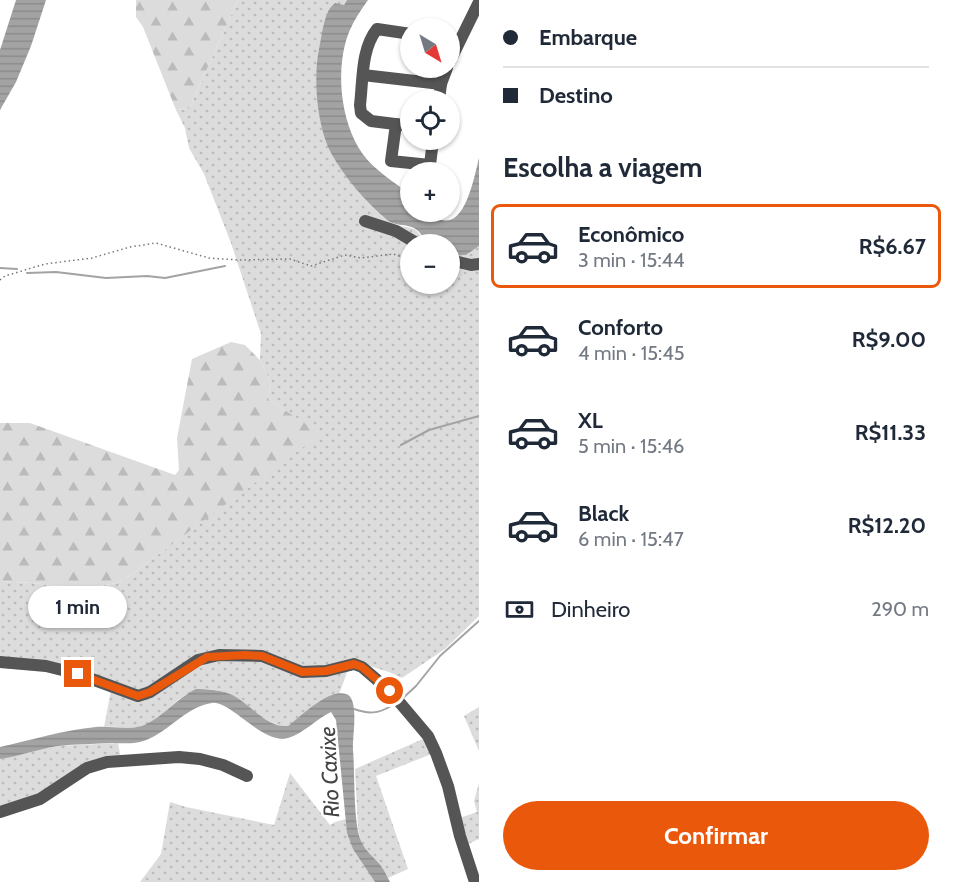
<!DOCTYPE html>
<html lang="pt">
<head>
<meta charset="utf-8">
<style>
	body { margin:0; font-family:Cabin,sans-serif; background:#f6f6f7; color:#1f2937; height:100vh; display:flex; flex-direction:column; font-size:22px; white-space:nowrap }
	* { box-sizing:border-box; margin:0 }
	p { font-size:20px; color:#747a83 }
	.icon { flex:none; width:33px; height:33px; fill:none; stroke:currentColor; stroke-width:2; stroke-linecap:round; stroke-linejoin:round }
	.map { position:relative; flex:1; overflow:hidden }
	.panel { display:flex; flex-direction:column; background:#fff; width:474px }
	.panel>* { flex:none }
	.guide { display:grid; align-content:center; height:132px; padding:0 24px; background:#fff }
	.needle { width:39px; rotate:142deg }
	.buttons { position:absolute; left:400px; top:18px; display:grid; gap:12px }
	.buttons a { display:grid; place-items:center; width:60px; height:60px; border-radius:50%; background:#fff; box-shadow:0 2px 4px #0004; font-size:30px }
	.end { position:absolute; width:27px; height:27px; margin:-14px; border:8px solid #ea580c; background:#fff; box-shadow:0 0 0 3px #fff }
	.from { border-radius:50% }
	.bubble { position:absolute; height:42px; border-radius:21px; background:#fff; box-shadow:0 2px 4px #0004; font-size:20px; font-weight:800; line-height:42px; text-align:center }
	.guide b { display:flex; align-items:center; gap:21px; height:57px; font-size:22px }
	.guide b+b { border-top:2px solid #e0e1e3 }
	.guide i { width:15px; height:15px; background:#1f2937 }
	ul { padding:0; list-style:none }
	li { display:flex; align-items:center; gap:18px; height:84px; margin:0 12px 9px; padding:0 12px; border:3px solid transparent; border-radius:9px }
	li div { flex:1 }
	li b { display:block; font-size:22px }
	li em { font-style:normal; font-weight:800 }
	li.selected { border-color:#ea580c }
	li>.icon { width:54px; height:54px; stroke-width:1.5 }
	h2 { padding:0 24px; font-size:27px; line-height:72px }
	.pay { display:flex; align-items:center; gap:15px; height:66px; padding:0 24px; font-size:22px }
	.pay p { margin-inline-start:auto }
	.button { display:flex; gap:12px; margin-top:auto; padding:12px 24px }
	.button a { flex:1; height:69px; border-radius:36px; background:#ea580c; color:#fff; font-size:24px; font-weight:800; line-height:69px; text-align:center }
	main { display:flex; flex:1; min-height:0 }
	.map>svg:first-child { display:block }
	.grass { fill:url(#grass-dots) }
	.forest { fill:url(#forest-firs) }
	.water { fill:url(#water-rules) }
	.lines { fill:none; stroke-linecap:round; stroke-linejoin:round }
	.stream { stroke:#a3a3a3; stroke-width:2 }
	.path { stroke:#777; stroke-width:1.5; stroke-dasharray:1.5 3; stroke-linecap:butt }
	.minor { stroke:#555; stroke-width:12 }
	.route { stroke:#ea580c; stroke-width:8 }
	.labels { text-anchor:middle; stroke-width:4.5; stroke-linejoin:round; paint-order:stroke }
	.water-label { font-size:22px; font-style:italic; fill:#444; stroke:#fff }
</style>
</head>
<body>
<main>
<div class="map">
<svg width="479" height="882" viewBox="0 0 479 882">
	<defs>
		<pattern id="grass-dots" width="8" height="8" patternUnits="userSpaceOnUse" patternTransform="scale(1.5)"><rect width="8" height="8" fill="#dcdcdc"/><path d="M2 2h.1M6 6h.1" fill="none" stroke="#bbb" stroke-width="1.8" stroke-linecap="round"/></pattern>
		<pattern id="forest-firs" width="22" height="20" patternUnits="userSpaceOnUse" patternTransform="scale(1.5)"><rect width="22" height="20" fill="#dcdcdc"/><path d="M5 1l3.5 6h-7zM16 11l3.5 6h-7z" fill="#bbb"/></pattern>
		<pattern id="water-rules" width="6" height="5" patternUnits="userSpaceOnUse" patternTransform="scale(1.5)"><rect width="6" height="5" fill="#a3a3a3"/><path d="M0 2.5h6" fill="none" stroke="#8b8b8b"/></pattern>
	</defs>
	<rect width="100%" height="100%" fill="#fff"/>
	<g class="grass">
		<path d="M238 0H347L344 5 334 3 332 5C313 44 311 113 331 152 339 169 352 183 365 196 372 205 380 216 390 222 398 227 408 226 416 230L428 244H411V284H450V256L466 255 479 246V616L445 649 402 678C385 669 369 667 352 659L339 694 320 701 288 726C264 728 239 692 209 689 181 687 169 714 146 725 134 730 117 726 104 727L112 685 92 675 0 668V582C38 580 89 596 125 579L320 434 268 399 271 383 260 360 261 334 231 243 204 174 189 148 185 128 176 110 189 109Z"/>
		<path d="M479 707V751L464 716Z"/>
		<path d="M425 738 434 753 376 776 408 869 388 878 361 843 358 828 355 769Z"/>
		<path d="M118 743 121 759 38 797 0 809V759L58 746Z"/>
		<path d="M290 773 330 825 335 822 346 819C349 848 361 858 375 882H140L161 854 170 802 186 807 274 825Z"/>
		<path d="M479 783V839L464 846 457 819 477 812 474 801Z"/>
	</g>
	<g class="forest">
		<path d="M136 0H238L189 109 176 110 143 27 136 17Z"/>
		<path d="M231 342 245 345 260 360 271 383 268 399 321 434 125 579C89 596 38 580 0 582V423H30L175 475 179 470 177 438 192 359Z"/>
	</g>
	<g class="water">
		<path d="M16 0H46L31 46 16 82 0 110V50Z"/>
		<path d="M347 0H368C361 10 354 20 349 32 335 67 340 121 362 153 374 170 394 182 411 195V212C416 212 425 210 431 212 435 213 437 219 442 220 466 227 475 173 479 158V246L466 255 450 256V244H428C425 240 421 233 417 230 408 223 396 227 387 220 366 202 344 177 331 153 317 126 313 79 319 49 322 36 324 10 335 3L344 5Z"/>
		<path d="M196 689C208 689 219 690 230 694 249 702 266 728 288 726 301 716 329 688 346 694 360 698 352 737 353 750 355 773 353 823 361 841 365 851 375 858 381 866 385 871 387 877 390 882H375L353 849 347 833 336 720 331 712C316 719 303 734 288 738 263 745 230 700 212 703 184 707 167 735 140 742 132 744 122 743 113 743 95 744 76 744 58 746 39 749 20 756 0 759V747C32 740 63 730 96 727 111 726 128 730 142 726 161 719 177 698 196 689Z"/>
	</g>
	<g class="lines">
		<g class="stream">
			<path d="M0 268 17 269"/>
			<path d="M27 273 56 272 106 278 147 276 165 278 225 266"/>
			<path d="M401 445 429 430 479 416"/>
			<path d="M403 698 416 686 440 656 479 621"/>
			<path d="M354 709C368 714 378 714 391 706"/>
		</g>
		<path class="path" d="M0 280 5 276 45 264 92 258 130 247 156 243 209 258 238 260 290 259 311 266 345 255 361 258 393 254 411 260"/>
		<g class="minor">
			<path d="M411 34 377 29C361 49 363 80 360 105L361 113 371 121 411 126"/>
			<path d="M450 61 479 2"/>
			<path d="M363 75 441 84"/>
			<path d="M439 100 441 84 447 68"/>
			<path d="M396 124 391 161 430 165 433 140"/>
			<path d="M365 221 396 231 418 244"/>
			<path d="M450 260 471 265 479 264"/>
			<path d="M0 662 46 666 78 674 138 696 150 692 198 660 219 655 262 656 302 672 326 671 354 664 362 667 390 691 428 736 436 753 448 786 460 836 475 882"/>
			<path d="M0 812 40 799 87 768 107 762 179 757 200 759 223 765 247 776"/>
		</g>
	</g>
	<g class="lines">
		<path class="route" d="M78 674 138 696 150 692 207 657 245 655 262 656 302 672 326 671 354 664 362 667 390 691"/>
	</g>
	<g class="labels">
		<g class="water-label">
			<text transform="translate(329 772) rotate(-93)" y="8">Rio Caxixe</text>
		</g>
	</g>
</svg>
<div class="buttons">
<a><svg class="needle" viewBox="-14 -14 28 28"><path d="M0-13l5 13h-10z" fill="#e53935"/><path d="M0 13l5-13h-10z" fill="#747a83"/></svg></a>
<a><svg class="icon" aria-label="locate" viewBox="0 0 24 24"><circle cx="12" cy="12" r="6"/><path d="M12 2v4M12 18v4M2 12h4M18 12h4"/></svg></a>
<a>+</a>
<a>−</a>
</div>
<i class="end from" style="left:390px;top:691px"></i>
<i class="end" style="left:78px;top:674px"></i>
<div class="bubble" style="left:28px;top:586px;width:99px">1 min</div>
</div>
<section class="panel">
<div class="guide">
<b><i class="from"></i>Embarque</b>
<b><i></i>Destino</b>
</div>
<h2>Escolha a viagem</h2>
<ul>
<li class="selected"><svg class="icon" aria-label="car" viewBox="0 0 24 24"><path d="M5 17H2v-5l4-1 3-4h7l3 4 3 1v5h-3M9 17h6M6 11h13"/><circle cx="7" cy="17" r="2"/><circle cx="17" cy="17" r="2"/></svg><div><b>Econômico</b><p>3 min · 15:44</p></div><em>R$6.67</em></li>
<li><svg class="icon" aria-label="car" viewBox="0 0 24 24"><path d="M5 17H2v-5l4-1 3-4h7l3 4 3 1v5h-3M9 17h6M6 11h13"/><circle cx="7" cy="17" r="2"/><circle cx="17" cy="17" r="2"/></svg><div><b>Conforto</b><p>4 min · 15:45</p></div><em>R$9.00</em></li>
<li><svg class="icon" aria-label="car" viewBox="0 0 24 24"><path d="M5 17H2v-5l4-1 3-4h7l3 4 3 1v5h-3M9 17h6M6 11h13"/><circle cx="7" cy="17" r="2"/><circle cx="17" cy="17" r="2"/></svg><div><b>XL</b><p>5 min · 15:46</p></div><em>R$11.33</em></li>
<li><svg class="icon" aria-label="car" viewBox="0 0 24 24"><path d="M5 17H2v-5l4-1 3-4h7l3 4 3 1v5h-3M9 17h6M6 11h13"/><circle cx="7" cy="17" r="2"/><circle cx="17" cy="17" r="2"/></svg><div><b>Black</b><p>6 min · 15:47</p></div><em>R$12.20</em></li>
</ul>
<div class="pay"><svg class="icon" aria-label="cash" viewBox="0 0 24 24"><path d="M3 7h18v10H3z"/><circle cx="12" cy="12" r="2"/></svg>Dinheiro<p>290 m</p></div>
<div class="button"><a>Confirmar</a></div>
</section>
</main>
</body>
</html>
